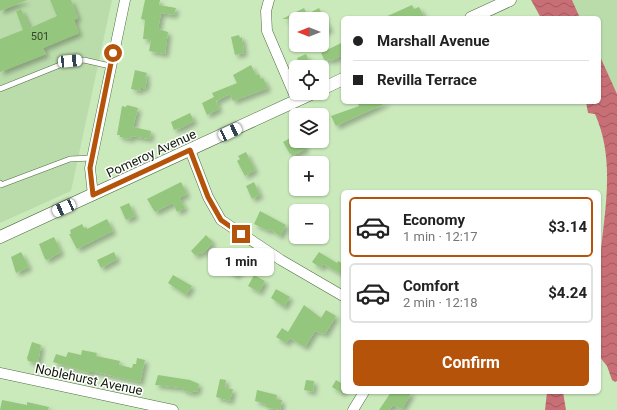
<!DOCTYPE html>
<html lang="en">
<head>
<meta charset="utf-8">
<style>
	body { margin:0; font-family:Roboto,sans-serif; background:#f2f2f2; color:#222; height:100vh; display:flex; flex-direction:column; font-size:15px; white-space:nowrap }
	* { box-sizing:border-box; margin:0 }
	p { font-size:13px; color:#767676 }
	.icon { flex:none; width:22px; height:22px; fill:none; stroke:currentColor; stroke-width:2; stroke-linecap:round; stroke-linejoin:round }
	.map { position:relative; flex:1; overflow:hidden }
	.panel { position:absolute; left:341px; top:190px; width:260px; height:204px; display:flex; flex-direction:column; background:#fff; border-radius:6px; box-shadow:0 1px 3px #0004 }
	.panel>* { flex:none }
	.top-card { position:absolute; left:341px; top:16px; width:260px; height:88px; border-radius:6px; box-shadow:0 1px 3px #0004; display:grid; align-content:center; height:88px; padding:0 12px; background:#fff }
	.needle { width:26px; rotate:270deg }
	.tools { position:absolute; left:289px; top:12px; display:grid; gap:8px }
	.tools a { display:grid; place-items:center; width:40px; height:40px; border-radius:6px; background:#fff; box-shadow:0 1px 3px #0004; font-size:20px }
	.end { position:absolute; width:18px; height:18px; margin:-9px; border:5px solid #b45309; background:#fff; box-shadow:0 0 0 2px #fff }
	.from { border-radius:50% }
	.bubble { position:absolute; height:28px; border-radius:6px; background:#fff; box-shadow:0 1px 3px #0004; font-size:13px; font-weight:700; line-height:28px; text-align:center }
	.car { position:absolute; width:12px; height:24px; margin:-12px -6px; border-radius:5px; box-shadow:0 0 3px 1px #0007; background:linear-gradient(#fff 24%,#345 0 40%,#fff 0 76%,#345 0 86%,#fff 0) }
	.top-card b { display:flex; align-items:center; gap:14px; height:38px; font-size:15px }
	.top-card b+b { border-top:1px solid #e0e0e0 }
	.top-card i { width:10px; height:10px; background:#222 }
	ul { padding:7px 0 0; list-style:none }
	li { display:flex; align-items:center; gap:12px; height:60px; margin:0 8px 6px; padding:0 4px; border:2px solid #e0e0e0; border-radius:6px }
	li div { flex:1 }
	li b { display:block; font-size:15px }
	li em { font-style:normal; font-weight:700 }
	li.active { border-color:#b45309 }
	li>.icon { width:36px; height:36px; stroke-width:1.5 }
	.cta { display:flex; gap:8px; margin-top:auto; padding:8px 12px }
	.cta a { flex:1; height:46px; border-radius:6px; background:#b45309; color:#fff; font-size:16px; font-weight:700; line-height:46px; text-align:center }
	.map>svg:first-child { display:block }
	.built { fill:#badcaa }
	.water { fill:url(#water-waves) }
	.building { fill:#95c67d; filter:url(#shadow) }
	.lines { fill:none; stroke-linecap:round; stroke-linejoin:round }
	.service-casing { stroke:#506b43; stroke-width:6 }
	.minor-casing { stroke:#506b43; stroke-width:11 }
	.tertiary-casing { stroke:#506b43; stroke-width:13 }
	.service { stroke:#fff; stroke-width:5 }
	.minor { stroke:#fff; stroke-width:10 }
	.tertiary { stroke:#fff; stroke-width:12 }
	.route { stroke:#b45309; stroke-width:5 }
	.labels { text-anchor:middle; stroke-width:3; stroke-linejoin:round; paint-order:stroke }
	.number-label { font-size:11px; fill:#324628 }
	.street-label { font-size:13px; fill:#111c0c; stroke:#fff }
</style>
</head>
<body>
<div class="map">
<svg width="617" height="410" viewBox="0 0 617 410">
	<defs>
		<pattern id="water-waves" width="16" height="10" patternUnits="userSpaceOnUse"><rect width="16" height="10" fill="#c86f76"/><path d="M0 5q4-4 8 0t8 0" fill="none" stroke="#a15a5f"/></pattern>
		<filter id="shadow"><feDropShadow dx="3.5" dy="3.5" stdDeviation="2" flood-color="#0004"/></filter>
	</defs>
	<rect width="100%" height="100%" fill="#cbeabc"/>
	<g class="built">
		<path d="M0 0H112L71 191 0 223Z"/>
		<path d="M572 0H617V94L599 54V18H580Z"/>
	</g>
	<g class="water">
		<path d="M531 0H572L580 18H541Z"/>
		<path d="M599 54 617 94V381L615 382 612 380 607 366 599 356C599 328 597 299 599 271 603 217 617 163 595 114L588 113 586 102H599Z"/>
		<path d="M547 392H563L566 410H545Z"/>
	</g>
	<g class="building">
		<path d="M0 0H27L0 11Z"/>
		<path d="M50 0H71L78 18 74 20 79 33 43 48 46 54 0 72V39L23 30 16 11 21 9 30 28 57 16Z"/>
		<path d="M145 0H160L159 5 176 8 174 15 161 13 158 29 168 32 165 54 149 51 151 40 143 39 145 20 141 19Z"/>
		<path d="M412 5 414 9 419 7 425 18H383Z"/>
		<path d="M304 8 307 14 319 8 330 29 322 33V19H282Z"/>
		<path d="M239 35 240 38 242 37 244 53 235 55 231 37Z"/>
		<path d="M343 42V55L331 61 330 59 325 61 321 53Z"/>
		<path d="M306 54 312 67H301L297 58Z"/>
		<path d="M251 65 256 75 259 74 261 79 263 78 268 88 233 101 230 94 216 101 219 109 207 115 202 103 214 97 212 93 237 83 233 75Z"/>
		<path d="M135 70 147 73 145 78 147 79 145 89 141 87 140 91 131 89Z"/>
		<path d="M357 102H388L336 126 331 116 359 106Z"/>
		<path d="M127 105 138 108 133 127 151 131 150 139 132 136 131 139 120 137V135H117L122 106 126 107Z"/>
		<path d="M190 113 194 121 179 129V128L174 130 171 122Z"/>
		<path d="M296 135V141H302L306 149 292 156 291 153 290 154 283 142Z"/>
		<path d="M246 152 255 170 245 176 237 161 240 159 238 156Z"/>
		<path d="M181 182 187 194 179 198 185 208 177 212 173 203 155 212 147 199Z"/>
		<path d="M254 182 260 195 252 199 246 186Z"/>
		<path d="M129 203 135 216 126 220 120 207Z"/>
		<path d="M260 211 286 225 280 236 270 229 269 231 254 224Z"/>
		<path d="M107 219 113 231 77 249 69 234H71L70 230 82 224 84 228 86 227 87 229Z"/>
		<path d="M206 235 213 242 202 254 200 252 196 256 191 251Z"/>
		<path d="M54 237 61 252 47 260 45 259 39 244Z"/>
		<path d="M21 252 29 267 16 273 11 257Z"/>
		<path d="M114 252 117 259 101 268 97 260Z"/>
		<path d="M319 252 337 263 338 261 343 264V275L323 264 321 268 312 262Z"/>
		<path d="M231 258 243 266 236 276 224 268Z"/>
		<path d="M173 275 192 286 186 295 168 283Z"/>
		<path d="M254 275 265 281 259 292 248 286Z"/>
		<path d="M276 289 290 297 284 307 271 298Z"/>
		<path d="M304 305 321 318 326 310 336 316 325 334 315 331 305 347 290 338 286 343 276 337 282 328 288 332Z"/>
		<path d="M32 342 41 345 38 363 28 361 27 358Z"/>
		<path d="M82 350 97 353 96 356 120 361 119 365 132 368 133 364H136L137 358 145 360 140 382 95 372H89V373L53 362 56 354 66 357 68 352 81 355Z"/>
		<path d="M158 375 190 380 199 384 197 392 193 391V393L182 390 183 388 155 385Z"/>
		<path d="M220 379 226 380 225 388 233 389 230 401 216 397Z"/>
		<path d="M306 380 314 381 313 392 304 390Z"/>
		<path d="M336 380 343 384V394L332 387Z"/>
		<path d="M257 390 277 395 276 399 282 400 280 410 265 407 266 404 255 401Z"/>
		<path d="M391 392H412L402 409 393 405 389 410H379Z"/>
		<path d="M2 400 27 405V402L49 407 48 410H0Z"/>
	</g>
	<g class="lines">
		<defs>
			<g id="service">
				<path d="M0 89 70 61 84 60 110 66"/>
				<path d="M0 183 1 185 70 159 92 158"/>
			</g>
			<g id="minor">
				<path d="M269 0 266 11 267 31 297 101"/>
				<path d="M190 150 208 197 221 220 281 260 343 296"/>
				<path d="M93 195 90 168 125 0"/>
				<path d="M0 373 173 410"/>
				<path d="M353 410 364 392"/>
			</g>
			<g id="tertiary">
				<path d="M471 18 510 0"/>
				<path d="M322 89 343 79"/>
				<path d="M0 237 313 93"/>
			</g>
		</defs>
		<use href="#service" class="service-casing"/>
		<use href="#minor" class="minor-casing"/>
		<use href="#tertiary" class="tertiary-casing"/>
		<use href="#service" class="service"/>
		<use href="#minor" class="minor"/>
		<use href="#tertiary" class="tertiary"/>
	</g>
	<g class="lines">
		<path class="route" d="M113 53 90 168 93 195 190 150 208 197 221 220 241 234"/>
	</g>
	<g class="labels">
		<g class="number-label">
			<text x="40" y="40">501</text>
		</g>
		<g class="street-label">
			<text transform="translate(151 153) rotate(-25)" y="5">Pomeroy Avenue</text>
			<text transform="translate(89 379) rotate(12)" y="5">Noblehurst Avenue</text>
		</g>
	</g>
</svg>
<div class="tools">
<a><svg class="needle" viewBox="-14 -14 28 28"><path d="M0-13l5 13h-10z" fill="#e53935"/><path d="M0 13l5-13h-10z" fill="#767676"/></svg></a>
<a><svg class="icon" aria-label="locate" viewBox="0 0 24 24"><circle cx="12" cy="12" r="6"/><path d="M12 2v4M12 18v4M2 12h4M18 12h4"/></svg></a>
<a><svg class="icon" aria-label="layers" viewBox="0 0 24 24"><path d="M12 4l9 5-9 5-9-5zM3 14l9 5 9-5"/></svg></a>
<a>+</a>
<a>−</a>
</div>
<i class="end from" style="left:113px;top:53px"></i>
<i class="end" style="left:241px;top:234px"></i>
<div class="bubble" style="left:208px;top:248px;width:66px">1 min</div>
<i class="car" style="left:70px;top:61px;rotate:85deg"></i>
<i class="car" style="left:230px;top:132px;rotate:65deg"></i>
<i class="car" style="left:64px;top:208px;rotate:246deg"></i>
<div class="top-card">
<b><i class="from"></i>Marshall Avenue</b>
<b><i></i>Revilla Terrace</b>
</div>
<section class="panel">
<ul>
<li class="active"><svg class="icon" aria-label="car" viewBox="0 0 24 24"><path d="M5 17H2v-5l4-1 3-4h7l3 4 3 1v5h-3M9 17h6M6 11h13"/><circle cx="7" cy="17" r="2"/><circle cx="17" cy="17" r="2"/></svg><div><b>Economy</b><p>1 min · 12:17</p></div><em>$3.14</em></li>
<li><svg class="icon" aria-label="car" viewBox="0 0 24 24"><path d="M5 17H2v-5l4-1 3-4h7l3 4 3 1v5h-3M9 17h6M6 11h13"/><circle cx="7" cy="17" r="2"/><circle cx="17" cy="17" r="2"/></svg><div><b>Comfort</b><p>2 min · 12:18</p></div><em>$4.24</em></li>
</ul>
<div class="cta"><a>Confirm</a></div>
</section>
</div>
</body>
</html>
